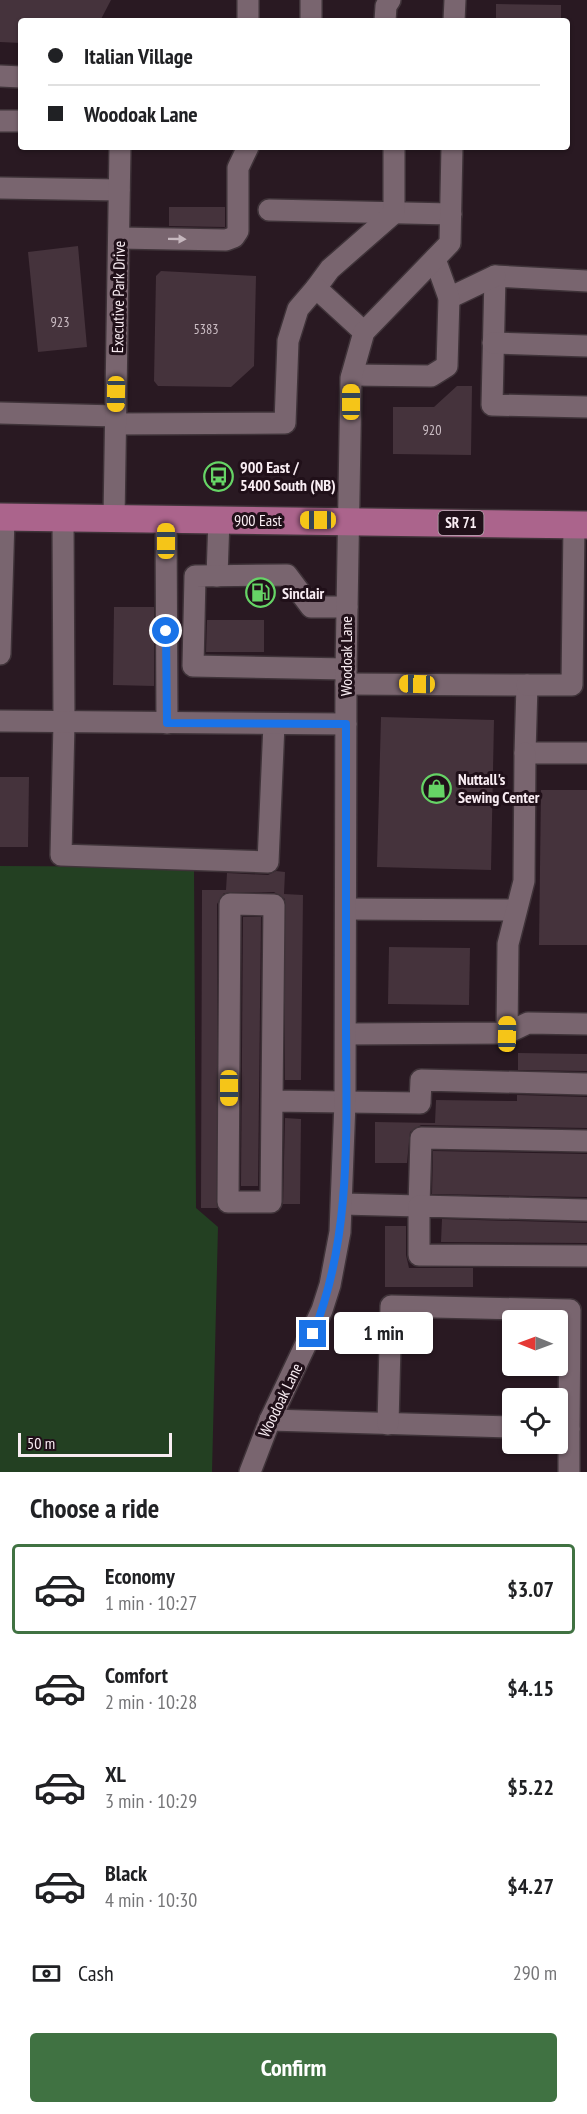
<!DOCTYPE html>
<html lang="en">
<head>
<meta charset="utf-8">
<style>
	body { margin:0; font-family:"PT Sans Narrow",sans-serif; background:#f6f6f6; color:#202124; height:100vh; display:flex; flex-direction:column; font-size:22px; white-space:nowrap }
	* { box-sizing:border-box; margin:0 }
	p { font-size:20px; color:#757577 }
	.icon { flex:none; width:33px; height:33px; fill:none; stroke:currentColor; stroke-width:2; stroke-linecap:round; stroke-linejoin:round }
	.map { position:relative; height:1472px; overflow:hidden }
	.details { display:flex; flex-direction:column; background:#fff; flex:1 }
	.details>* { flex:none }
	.top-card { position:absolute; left:18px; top:18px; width:552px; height:132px; border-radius:6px; box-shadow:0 2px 4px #0004; display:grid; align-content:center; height:132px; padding:0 30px; background:#fff }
	.needle { width:39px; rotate:271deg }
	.fabs { position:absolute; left:502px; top:1310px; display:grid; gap:12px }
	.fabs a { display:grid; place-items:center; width:66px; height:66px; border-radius:6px; background:#fff; box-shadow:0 2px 4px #0004; font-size:30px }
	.scale { position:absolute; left:18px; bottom:15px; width:154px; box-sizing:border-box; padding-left:6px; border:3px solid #f9edf3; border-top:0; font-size:16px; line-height:21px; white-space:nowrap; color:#f9edf3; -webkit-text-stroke:4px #201019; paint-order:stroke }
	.end { position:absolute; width:27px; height:27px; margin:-14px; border:8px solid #1a73e8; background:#fff; box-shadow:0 0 0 3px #fff }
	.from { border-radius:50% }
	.bubble { position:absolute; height:42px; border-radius:6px; background:#fff; box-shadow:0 2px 4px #0004; font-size:20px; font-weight:800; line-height:42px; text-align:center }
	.car { position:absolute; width:18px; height:36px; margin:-18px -9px; border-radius:8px; box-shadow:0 0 4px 2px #0007; background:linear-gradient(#f5c518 24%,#345 0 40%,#f5c518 0 76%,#345 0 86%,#f5c518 0) }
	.top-card b { display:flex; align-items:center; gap:21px; height:57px; font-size:22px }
	.top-card b+b { border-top:2px solid #e0e0e0 }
	.top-card i { width:15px; height:15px; background:#202124 }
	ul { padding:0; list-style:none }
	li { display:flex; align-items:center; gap:18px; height:90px; margin:0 12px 9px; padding:0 18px; border:3px solid transparent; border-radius:6px }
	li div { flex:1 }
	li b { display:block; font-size:22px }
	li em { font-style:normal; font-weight:800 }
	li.active { border-color:#407242 }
	li>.icon { width:54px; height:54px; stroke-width:1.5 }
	h2 { padding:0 30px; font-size:27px; line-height:72px }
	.pay { display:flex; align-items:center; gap:15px; height:66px; padding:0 30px; font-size:22px }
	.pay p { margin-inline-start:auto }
	.cta { display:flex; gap:12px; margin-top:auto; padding:12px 30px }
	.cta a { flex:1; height:69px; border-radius:6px; background:#407242; color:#fff; font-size:24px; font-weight:800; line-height:69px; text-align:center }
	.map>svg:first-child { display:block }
	.green { fill:#234022 }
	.building { fill:#45333c }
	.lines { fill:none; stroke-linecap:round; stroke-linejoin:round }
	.minor-casing { stroke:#3f3339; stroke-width:24 }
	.major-casing { stroke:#3f3339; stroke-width:30 }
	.minor { stroke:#79656f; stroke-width:21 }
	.major { stroke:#ab648c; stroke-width:27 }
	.oneway { fill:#c6b7be }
	.route { stroke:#1a73e8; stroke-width:8 }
	.labels { text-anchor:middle; stroke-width:6; stroke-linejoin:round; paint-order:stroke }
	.number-label { font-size:14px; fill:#ccbec5 }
	.shield { fill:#201019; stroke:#b8abb2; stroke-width:1.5 }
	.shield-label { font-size:15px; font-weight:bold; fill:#f9edf3 }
	.street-label { font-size:16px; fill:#f9edf3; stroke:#201019 }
	.poi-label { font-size:16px; font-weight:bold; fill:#f9edf3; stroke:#201019; text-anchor:start }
</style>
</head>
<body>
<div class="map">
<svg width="587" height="1472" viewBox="0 0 587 1472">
	<rect width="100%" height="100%" fill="#291922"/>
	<path class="green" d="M0 866 194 867 196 1208 218 1227 212 1472H0Z"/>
	<g class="building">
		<path d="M0 0H111L100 21H21V43L0 42Z"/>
		<path d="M496 4 561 5V21H496Z"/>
		<path d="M169 207H225V227L169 226Z"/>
		<path d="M78 246 87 347 38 352 28 252Z"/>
		<path d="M161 271 256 276 254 366 231 387 158 386 154 381 156 276Z"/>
		<path d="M457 386H472L471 455 393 454V407H434Z"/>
		<path d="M114 607H154V686L113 685Z"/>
		<path d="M207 620H264V652H206Z"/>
		<path d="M381 717 494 720 491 870 377 867Z"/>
		<path d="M0 777H29L28 847H0Z"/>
		<path d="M541 790H587V945H539Z"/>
		<path d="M276 871 285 872 284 894 303 895 301 1080H285V899L274 892 224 893 217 904V1208H201L202 890H226L227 873 268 875Z"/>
		<path d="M243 917H261L258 1186H241Z"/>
		<path d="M389 947 470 948 469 1005 388 1004Z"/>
		<path d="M518 1053 587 1054V1071L518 1070Z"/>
		<path d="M517 1095 587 1097V1128L421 1125 410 1132 407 1163H375V1122L435 1123 436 1100 517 1101Z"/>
		<path d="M285 1118 301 1119 300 1204H283Z"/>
		<path d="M433 1151 587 1154V1197L432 1194Z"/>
		<path d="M442 1219 587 1223V1243L441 1242Z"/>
		<path d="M385 1226H406V1255L409 1268H473V1287H385Z"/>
	</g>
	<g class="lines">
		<defs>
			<g id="minor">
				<path d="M248 0V21"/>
				<path d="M311 21V0"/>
				<path d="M385 21 386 6 390 0"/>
				<path d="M454 21 455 0"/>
				<path d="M0 76 21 77"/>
				<path d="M0 121H21"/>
				<path d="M0 188 119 190"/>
				<path d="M269 210 451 214"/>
				<path d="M119 238 226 240 234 237 238 231V168L248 147"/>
				<path d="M587 281 495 276 492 405 587 407"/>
				<path d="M316 288 330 269 394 213V147"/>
				<path d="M449 298 495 276"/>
				<path d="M493 343 587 346"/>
				<path d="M352 375 431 376 447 366 449 298 435 259"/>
				<path d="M0 413 116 416"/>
				<path d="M116 424 285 423 288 341 298 309 316 288 364 332"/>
				<path d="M63 518 64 723 61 855 268 862 274 724"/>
				<path d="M114 519 120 147"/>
				<path d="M166 519 167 723"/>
				<path d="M217 576 219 519"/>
				<path d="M0 654 4 518"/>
				<path d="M346 669 193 666 195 576 287 575 311 607H347"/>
				<path d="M346 684 527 685 525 753H587"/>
				<path d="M527 685H572L574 525"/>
				<path d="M0 721 346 724"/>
				<path d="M346 909 516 910"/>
				<path d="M507 1033 528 1023 587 1024"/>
				<path d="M346 1034 507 1033 508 944 524 881 525 753"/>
				<path d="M272 1101 271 1202H228L230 904 274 905 272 1101 420 1103 421 1080 587 1084"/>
				<path d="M343 1204 419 1206 421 1138 587 1141"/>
				<path d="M587 1210 419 1206V1255L587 1256"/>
				<path d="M270 1420 513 1427"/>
				<path d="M388 1424 391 1306 570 1310 569 1429H558"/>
				<path d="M250 1472 270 1420 322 1310 330 1285 340 1232 345 1102 346 669 351 378 364 332 450 243 452 147"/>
				<path d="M569 1472V1429"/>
			</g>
			<path id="major" d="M0 517 587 525"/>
		</defs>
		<use href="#minor" class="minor-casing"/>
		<use href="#major" class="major-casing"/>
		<use href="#minor" class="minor"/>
		<use href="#major" class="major"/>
	</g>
	<defs><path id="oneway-solid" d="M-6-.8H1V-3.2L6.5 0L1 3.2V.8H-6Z" transform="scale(1.5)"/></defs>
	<use class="oneway" href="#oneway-solid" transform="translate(177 239) rotate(1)"/>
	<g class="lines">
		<path class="route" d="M166 631 167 723 346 724C346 822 346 921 346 1020 346 1125 353 1235 313 1334"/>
	</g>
	<defs>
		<symbol id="bus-ring" viewBox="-11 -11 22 22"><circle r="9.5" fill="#201019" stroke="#66d466" stroke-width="1.5"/><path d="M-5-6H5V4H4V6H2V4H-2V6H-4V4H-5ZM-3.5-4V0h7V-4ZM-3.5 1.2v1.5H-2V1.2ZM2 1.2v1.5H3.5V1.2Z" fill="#66d466"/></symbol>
		<symbol id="fuel-ring" viewBox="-11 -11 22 22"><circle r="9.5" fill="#201019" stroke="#66d466" stroke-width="1.5"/><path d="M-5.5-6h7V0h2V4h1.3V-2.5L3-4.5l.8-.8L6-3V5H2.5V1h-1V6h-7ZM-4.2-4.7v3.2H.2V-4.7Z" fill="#66d466"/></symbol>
		<symbol id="shop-ring" viewBox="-11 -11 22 22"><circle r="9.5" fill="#201019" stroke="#66d466" stroke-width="1.5"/><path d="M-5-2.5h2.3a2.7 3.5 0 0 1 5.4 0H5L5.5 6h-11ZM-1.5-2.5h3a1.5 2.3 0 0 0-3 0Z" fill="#66d466"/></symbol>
	</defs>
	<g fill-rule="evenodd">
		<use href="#bus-ring" x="202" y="460" width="33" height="33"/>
		<use href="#fuel-ring" x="244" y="576" width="33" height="33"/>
		<use href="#shop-ring" x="420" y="772" width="33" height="33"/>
	</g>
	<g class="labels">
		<g class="number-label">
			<text x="60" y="327">923</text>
			<text x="206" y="334">5383</text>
			<text x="432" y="435">920</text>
		</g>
		<rect class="shield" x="438.5" y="511" width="45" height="24" rx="4.5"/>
		<g class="shield-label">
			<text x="461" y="528">SR 71</text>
		</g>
		<g class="street-label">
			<text transform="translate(118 297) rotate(-89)" y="6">Executive Park Drive</text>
			<text x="258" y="526">900 East</text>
			<text transform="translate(346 656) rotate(-90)" y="6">Woodoak Lane</text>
			<text transform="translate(280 1400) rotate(-64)" y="6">Woodoak Lane</text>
		</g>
		<g class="poi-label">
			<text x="240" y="473">900 East /<tspan x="240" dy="18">5400 South (NB)</tspan></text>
			<text x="282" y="599">Sinclair</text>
			<text x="458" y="785">Nuttall's<tspan x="458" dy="18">Sewing Center</tspan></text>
		</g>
	</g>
</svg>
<div class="fabs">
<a><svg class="needle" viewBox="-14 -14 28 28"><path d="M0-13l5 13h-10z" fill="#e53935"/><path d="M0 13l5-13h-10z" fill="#757577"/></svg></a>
<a><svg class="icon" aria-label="locate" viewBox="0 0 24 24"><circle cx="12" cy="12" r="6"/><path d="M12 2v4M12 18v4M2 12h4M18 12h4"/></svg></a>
</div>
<div class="scale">50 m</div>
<i class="end from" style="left:166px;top:631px"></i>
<i class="end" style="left:313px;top:1334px"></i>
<div class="bubble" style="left:334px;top:1312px;width:99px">1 min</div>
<i class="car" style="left:116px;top:394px;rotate:181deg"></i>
<i class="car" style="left:351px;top:402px;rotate:0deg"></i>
<i class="car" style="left:318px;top:520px;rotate:270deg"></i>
<i class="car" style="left:166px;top:541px;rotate:0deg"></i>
<i class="car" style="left:417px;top:684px;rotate:271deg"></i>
<i class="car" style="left:507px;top:1034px;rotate:1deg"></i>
<i class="car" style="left:229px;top:1088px;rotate:180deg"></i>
<div class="top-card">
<b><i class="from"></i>Italian Village</b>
<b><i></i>Woodoak Lane</b>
</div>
</div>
<section class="details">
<h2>Choose a ride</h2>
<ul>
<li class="active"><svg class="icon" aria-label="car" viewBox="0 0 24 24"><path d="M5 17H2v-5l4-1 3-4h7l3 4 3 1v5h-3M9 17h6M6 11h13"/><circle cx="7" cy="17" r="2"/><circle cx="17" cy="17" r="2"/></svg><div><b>Economy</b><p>1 min · 10:27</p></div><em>$3.07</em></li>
<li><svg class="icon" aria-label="car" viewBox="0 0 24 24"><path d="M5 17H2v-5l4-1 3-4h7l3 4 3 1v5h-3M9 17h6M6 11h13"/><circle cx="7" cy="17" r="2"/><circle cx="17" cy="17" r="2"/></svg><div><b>Comfort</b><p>2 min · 10:28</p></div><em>$4.15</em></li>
<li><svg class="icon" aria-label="car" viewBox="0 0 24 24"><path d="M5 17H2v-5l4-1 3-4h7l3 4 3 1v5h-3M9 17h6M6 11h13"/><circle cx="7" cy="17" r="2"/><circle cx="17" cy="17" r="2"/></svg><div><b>XL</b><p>3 min · 10:29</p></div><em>$5.22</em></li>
<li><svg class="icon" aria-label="car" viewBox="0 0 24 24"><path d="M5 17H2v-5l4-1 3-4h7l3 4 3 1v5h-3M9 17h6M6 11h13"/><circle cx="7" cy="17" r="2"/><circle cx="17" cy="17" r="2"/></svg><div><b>Black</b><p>4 min · 10:30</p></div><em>$4.27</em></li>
</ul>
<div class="pay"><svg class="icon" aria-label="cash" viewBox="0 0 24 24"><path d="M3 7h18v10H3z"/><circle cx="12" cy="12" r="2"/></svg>Cash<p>290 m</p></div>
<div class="cta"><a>Confirm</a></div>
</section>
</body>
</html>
